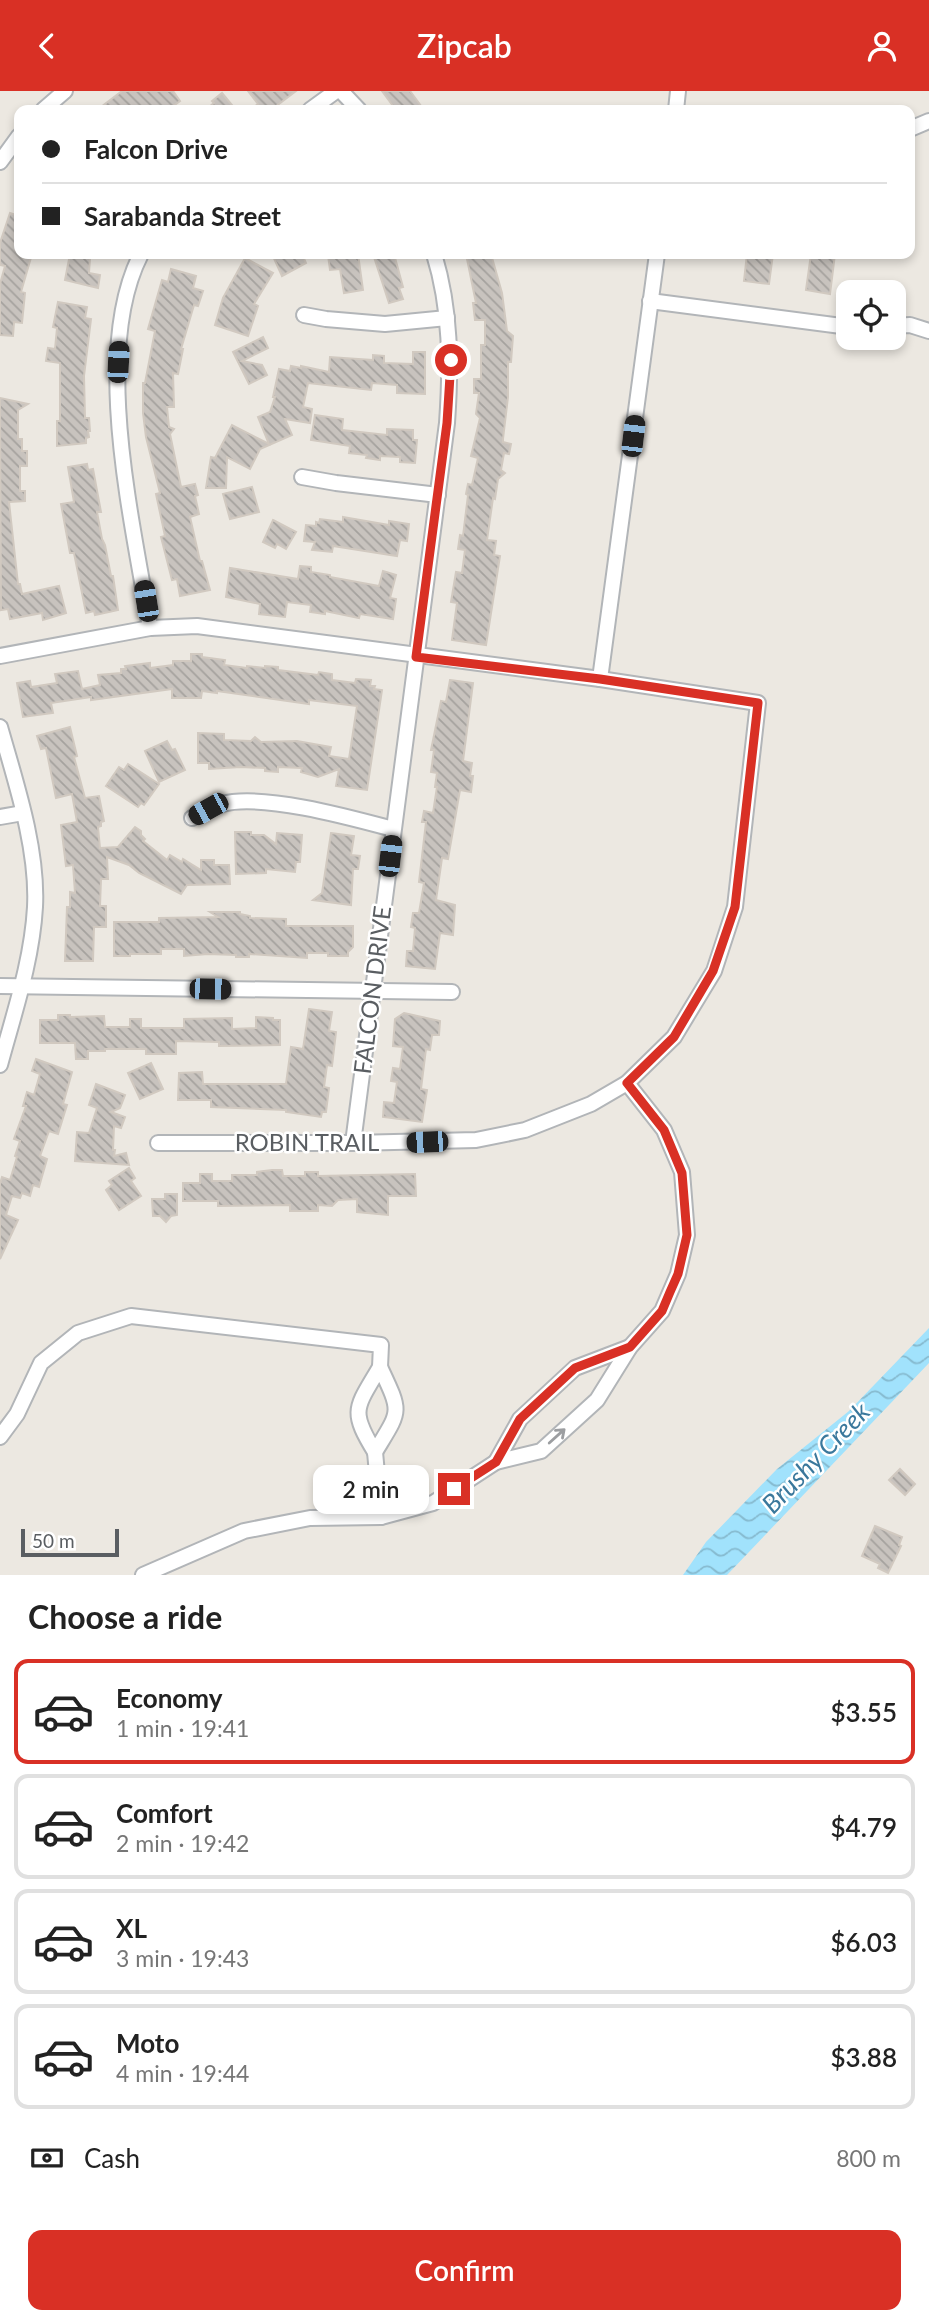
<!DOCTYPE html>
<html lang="en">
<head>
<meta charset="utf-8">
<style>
	body { margin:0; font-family:Lato,sans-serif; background:#f2f2f2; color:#222; height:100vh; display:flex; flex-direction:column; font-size:26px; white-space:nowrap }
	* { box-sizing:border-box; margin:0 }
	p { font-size:23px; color:#767676 }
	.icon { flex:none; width:38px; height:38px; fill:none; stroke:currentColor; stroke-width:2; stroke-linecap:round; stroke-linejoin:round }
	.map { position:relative; height:1484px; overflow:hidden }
	.details { display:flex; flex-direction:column; background:#fff; flex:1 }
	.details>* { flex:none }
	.guide { position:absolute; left:14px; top:14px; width:901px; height:154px; border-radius:14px; box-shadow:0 4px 10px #0003; display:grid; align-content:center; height:154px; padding:0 28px; background:#fff }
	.fabs { position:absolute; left:836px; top:189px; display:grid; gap:14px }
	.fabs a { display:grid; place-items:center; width:70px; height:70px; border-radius:14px; background:#fff; box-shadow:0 4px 10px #0003; font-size:35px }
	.scale { position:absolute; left:21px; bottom:18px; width:98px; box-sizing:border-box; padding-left:7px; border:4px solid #5a5e62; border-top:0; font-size:19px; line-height:24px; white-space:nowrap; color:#5a5e62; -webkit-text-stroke:5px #fff; paint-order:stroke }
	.end { position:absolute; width:32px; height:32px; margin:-16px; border:9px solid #d93025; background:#fff; box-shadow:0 0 0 4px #fff }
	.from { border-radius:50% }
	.bubble { position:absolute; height:49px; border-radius:14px; background:#fff; box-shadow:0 4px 10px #0003; font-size:23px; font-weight:600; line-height:49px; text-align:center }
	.car { position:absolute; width:21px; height:42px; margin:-21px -10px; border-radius:9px; box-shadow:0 0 5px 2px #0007; background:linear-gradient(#222 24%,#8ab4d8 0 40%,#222 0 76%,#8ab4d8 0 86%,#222 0) }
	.guide b { display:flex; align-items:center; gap:24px; height:66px; font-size:26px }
	.guide b+b { border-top:2px solid #e0e0e0 }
	.guide i { width:18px; height:18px; background:#222 }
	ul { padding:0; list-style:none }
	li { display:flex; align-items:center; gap:21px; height:105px; margin:0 14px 10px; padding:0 14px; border:4px solid #e0e0e0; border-radius:14px }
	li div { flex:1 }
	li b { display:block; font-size:26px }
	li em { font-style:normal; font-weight:600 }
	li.selected { border-color:#d93025 }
	li>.icon { width:63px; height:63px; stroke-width:1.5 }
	h2 { padding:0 28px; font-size:32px; line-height:84px }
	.pay { display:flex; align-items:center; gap:18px; height:77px; padding:0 28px; font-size:26px }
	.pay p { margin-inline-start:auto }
	.button { display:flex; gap:14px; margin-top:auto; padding:14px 28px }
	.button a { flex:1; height:80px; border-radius:14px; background:#d93025; color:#fff; font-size:28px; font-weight:600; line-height:80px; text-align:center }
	header { display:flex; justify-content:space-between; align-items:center; height:91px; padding:0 28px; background:#d93025; color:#fff; font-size:32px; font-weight:600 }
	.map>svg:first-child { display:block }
	.water { fill:url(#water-waves) }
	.building { fill:url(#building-back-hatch); stroke:#d1c9c0; stroke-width:2 }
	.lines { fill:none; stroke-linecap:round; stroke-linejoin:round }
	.minor-casing { stroke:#b2b5b8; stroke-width:18 }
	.minor { stroke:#fff; stroke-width:14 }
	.oneway { stroke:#9c9ea1 }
	.route { stroke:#d93025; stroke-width:9 }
	.labels { text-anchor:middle; stroke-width:5; stroke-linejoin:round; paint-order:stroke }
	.street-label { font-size:24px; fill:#5a5e62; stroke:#fff }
	.water-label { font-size:26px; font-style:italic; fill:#3a789c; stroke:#fff }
</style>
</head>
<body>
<header><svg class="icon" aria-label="back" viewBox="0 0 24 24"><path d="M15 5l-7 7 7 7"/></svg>Zipcab<svg class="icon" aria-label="person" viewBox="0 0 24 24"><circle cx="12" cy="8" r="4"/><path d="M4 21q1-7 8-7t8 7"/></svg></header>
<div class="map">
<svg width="929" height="1484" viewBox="0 0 929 1484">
	<defs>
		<pattern id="water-waves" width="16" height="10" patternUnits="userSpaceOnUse" patternTransform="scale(1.75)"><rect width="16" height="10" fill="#a1e2fc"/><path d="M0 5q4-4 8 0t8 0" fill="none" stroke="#86bacf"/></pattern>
		<pattern id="building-back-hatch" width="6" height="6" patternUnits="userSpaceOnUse" patternTransform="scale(1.75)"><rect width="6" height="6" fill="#c8c3be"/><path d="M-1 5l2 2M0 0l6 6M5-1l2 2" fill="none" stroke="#a5a29e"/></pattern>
	</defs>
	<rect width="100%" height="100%" fill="#ece8e1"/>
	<path class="water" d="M929 1237V1272L727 1484H683L706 1451 777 1378 849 1320Z"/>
	<g class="building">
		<path d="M122 0H173L180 10 168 19H97Z"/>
		<path d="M248 0H296L271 19H250L258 13Z"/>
		<path d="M382 0H410L424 19H396Z"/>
		<path d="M222 2 236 19H205L214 12 212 10Z"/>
		<path d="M10 122 19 125V163H32L21 201 25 202 22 232 14 231 13 245 0 244V193L5 175 0 174V152Z"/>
		<path d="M70 163 90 167 89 182 100 184 98 197 65 189Z"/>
		<path d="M272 163H302L306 172 282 185Z"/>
		<path d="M336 163H358L363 199 344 202 340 178 330 179 328 164Z"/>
		<path d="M373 163H394L403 196 399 197 403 208 389 212Z"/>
		<path d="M466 163H491L502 202 507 240 513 245 511 271H508V306L503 348V351L511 353 509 363 504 362 501 379 505 382 498 388 495 408 493 407 487 449 496 450 494 464 500 465 486 554 452 549 457 512 451 511 456 481 462 482 465 459 458 458 460 444 463 445 468 404 466 403 468 393 472 394 478 367 471 365 480 327 476 323 479 302H474V288H481V254H485V229H475L473 212H476Z"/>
		<path d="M747 163H773L769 193 744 190Z"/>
		<path d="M811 163H835L830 203 806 199Z"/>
		<path d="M245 167 273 182 254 213 258 215 248 245 215 234 223 207Z"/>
		<path d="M171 178 196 185 193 197 203 200 198 215 194 214 181 258H183L178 283 173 282 174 316H167L169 336 174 338 170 343 181 396 195 393 198 404 195 405 199 423 190 426 200 470H202L210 499 180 505 177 488 172 489 161 446 165 445 156 403 160 402 146 346 143 322V292H145L155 240 148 238 162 189 168 191Z"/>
		<path d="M58 211 87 216 85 227 91 228 84 285 85 327H89L90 340H88L89 346 86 347V352L57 355V330H60V272L46 270 48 257 55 258 57 237 53 236Z"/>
		<path d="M263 246 268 257 242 270 262 274 267 284 249 293 233 261Z"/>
		<path d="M413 261H425V303L397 302V294L372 292 371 299 308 292 303 316 312 318 310 332 285 328 292 344 260 358 250 378 227 366 226 397H206L211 366 215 367 232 334 269 353 258 326 270 321 275 306H273L279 278 290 280 291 275 301 277V275L329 281 330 266 373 269V264L384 265V272L413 273Z"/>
		<path d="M0 307 28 313 18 319V348H22V360H27V375H20V400H25V410L9 411 18 493H20L22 503 59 495 66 522 43 529 42 522 10 528 8 518 1 519Z"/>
		<path d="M315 324 343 328 342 339 387 344V338L413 339V349H417L415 372 400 371V366L380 365V369L366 367 367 364 349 362 350 355 311 349Z"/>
		<path d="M87 373 88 379 93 378 101 421H97L102 448 105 454 111 485H113L118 519 95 524 94 520 86 522 74 462H70L61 413 74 411 68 376Z"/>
		<path d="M252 396 259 421 230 428 223 403Z"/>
		<path d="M343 426 389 434V430L409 433 407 450 400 449 397 465 333 455 332 461 312 459 315 451 304 450 306 434 316 435V431L319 432 320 428 343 431Z"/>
		<path d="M273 429 296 441 286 458 277 453 275 457 263 451Z"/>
		<path d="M300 475 311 476V481L330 484V486L379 495 383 480 396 484 390 507 396 508 393 528 360 523 359 527 325 520V523L310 521 311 514 287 511 285 526 259 523 260 513 226 506 230 477 298 488Z"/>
		<path d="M191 563H202V566L225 569 224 574 247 577V575L265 577V575L278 576V579L318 584 319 581 332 583V589L355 592 356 588 371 589 370 595H375L374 598 382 599 367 699 336 695 339 678 318 686 301 681 302 677 278 676V681L265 680V677L241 676 209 678V672H198V642L224 643V649L251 650 255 646 261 651 297 650 331 656 329 665 349 668 357 615 309 609V613L217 600V602L202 600 201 607H172V598L91 609V606L51 612 53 622 23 626 17 592 30 590 31 596 57 592 55 583 78 580 82 598 100 594 98 584 121 582V578H126L125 575 150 572V577L173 574V570H191Z"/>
		<path d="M450 589 473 592 463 670 472 672 470 685H473L471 701 460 699 448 768 442 767 436 809 455 814 453 844 440 842 435 878 406 875 407 860H413L415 837 411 836 413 822H419L424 792 419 791 426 731H422L424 720 433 722 437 696H435L437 682 431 681 434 659H431L441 610 446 611Z"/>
		<path d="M70 636 77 665 74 666 85 707 99 705 104 730 101 731V735L98 736 100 757 118 756 135 736 141 740V744L145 748 143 750 167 769 170 764 182 771 183 768 201 779V769H214V774H229L230 793 187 794 181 803 139 782 129 774 107 766 108 788H101L100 815H106V836H94L93 870H65L67 816H70V801L75 802 73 774 66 775 61 734 77 731 72 703 56 707 46 657 41 658 37 645Z"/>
		<path d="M167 650 172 659 175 658 185 679 159 691 145 660Z"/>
		<path d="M128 673 159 693 144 714 141 712 138 716 106 695 119 676 124 679Z"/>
		<path d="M235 741H251V744H264L276 753 277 742 302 744 300 771H296L295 781 266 778V782L236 783Z"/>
		<path d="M331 742 354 745 351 764 360 765 358 778H353L351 814 313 809 322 802Z"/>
		<path d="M210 821H240V823L250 825V827L286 828V835H353V856L348 861V865H328V862H307V867L249 863V866H236V864L208 863 184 865V858H161V863H130V865H114V831H159V827L218 826Z"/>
		<path d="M309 918 332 921 329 940 336 941 332 975 327 974 324 996 329 997 326 1021H322L321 1026 286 1021V1019L211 1016V1009H178L179 982 202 981 203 993H286L291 956 303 958Z"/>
		<path d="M404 922 440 930 439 944H432L430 959 426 958 421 998 427 999 422 1031 383 1026 384 1011 394 1012 397 991 391 990 393 977 400 978 403 956 393 955 395 928Z"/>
		<path d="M58 924H70V926L104 925 105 936H130V928H141V937H184V928L232 927V938L256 937V926L273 927V929H280V954L219 955V951L176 950V963H146V958H105V960H88V968H76L75 952H40V929H58Z"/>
		<path d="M36 968 72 981 63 1013 67 1014 58 1043 49 1040 40 1065 47 1068 39 1096 33 1094 30 1105 22 1102 20 1107 12 1105 6 1124 18 1129 0 1168V1093L2 1086 10 1089 17 1066 15 1065 20 1050 14 1048 26 1015H23L27 1001 34 1004 40 983 32 980Z"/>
		<path d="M151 972 163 998 140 1008 128 982Z"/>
		<path d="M96 993 125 1004 120 1017 111 1021 125 1026 121 1037 114 1035 113 1059H115L114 1065 126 1062 129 1074 75 1070 77 1041 89 1042 97 1017 89 1014Z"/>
		<path d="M129 1077 135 1087 131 1090 141 1105 119 1119 106 1099 112 1094 109 1090Z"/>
		<path d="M272 1079H282L283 1085H305V1081H318V1085L415 1083 416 1105H388V1124L357 1121V1108L338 1109 332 1115 318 1114V1120H290V1114L218 1115V1110H183V1092H200V1083H212V1090H232V1084H257V1081Z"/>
		<path d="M165 1103H177V1124L171 1125 166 1131 160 1125H153L152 1108H165Z"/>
		<path d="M900 1378 915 1393 905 1404 889 1389Z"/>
		<path d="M875 1435 902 1446 899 1454 901 1455 888 1482 878 1477 880 1473 862 1465Z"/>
	</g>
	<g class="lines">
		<defs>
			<g id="minor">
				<path d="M341 0 359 19"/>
				<path d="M43 19 65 0"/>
				<path d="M310 19 336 0"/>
				<path d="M676 19 678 0"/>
				<path d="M910 38 929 30"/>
				<path d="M0 71 19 45"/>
				<path d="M141 163C91 261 133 431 150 537"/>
				<path d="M650 210 849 236"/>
				<path d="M304 224 326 228 385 233 447 227"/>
				<path d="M894 235 910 234 929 240"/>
				<path d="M302 386 336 392 438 404"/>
				<path d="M0 565 150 537 197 535 600 588 758 612 735 816 714 880 674 946 627 992 591 1013 525 1039 476 1049 353 1052H158"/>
				<path d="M600 588 657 163"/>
				<path d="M0 636C16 692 38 758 35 816 32 870 14 922 0 974"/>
				<path d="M0 726 23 722"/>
				<path d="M192 727C202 721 211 716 222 713 262 702 352 727 393 738"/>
				<path d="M0 895 452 901"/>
				<path d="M353 1052 447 332C451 275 451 218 434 163"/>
				<path d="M380 1276C402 1323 401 1318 375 1361 349 1319 356 1317 380 1276Z"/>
				<path d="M0 1346 17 1323 41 1272 78 1242 131 1225 381 1254 380 1276"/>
				<path d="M375 1361 381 1426"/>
				<path d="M496 1371 520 1328 575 1277 630 1256"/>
				<path d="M143 1484 244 1440 310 1427 381 1426 433 1412 496 1371 541 1360 597 1309 630 1256 662 1220 678 1183 687 1144 682 1081 664 1039 627 992"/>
			</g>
		</defs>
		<use href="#minor" class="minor-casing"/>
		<use href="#minor" class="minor"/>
	</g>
	<defs><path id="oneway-shaft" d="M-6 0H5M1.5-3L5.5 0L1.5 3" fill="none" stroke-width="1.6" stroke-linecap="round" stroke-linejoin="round" transform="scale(1.75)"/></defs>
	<use class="oneway" href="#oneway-shaft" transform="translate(557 1345) rotate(-42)"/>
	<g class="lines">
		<path class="route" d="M451 269 447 332 416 566 600 588 758 612 735 816 713 880 674 946 627 992 664 1039 682 1082 687 1144 678 1183 670 1201 662 1220 630 1256 575 1277 520 1328 496 1371 454 1398"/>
	</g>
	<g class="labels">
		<g class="street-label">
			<text transform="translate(373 899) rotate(-83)" y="8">FALCON DRIVE</text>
			<text x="307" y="1060">ROBIN TRAIL</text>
		</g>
		<g class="water-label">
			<text transform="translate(816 1367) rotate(-46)" y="9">Brushy Creek</text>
		</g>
	</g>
</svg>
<div class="fabs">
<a><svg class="icon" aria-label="locate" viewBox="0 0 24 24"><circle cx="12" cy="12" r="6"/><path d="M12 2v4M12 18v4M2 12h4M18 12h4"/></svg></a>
</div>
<div class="scale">50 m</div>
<i class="end from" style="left:451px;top:269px"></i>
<i class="end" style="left:454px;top:1398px"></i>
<div class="bubble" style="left:313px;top:1374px;width:116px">2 min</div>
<i class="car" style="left:118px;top:271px;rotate:3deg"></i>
<i class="car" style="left:633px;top:345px;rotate:7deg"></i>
<i class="car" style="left:146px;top:510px;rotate:351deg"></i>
<i class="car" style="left:208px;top:718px;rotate:241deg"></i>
<i class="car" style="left:390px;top:765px;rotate:7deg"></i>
<i class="car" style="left:210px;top:898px;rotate:91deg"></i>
<i class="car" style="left:427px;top:1051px;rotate:268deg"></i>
<div class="guide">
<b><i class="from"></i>Falcon Drive</b>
<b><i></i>Sarabanda Street</b>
</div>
</div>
<section class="details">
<h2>Choose a ride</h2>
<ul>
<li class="selected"><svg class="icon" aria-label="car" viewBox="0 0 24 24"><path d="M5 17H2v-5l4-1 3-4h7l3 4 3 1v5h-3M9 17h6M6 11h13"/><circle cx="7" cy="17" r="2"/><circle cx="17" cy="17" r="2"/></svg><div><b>Economy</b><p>1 min · 19:41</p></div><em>$3.55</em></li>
<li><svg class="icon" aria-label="car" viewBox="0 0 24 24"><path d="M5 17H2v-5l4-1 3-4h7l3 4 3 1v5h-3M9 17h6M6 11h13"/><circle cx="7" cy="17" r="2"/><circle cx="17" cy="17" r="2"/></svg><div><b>Comfort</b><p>2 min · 19:42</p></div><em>$4.79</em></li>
<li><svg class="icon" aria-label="car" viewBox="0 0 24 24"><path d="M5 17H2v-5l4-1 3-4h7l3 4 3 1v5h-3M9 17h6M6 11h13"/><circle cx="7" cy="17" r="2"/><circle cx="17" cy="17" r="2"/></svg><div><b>XL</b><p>3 min · 19:43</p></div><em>$6.03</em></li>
<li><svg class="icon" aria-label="car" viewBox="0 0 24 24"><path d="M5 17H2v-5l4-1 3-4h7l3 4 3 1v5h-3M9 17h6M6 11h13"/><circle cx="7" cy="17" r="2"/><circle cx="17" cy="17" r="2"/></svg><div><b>Moto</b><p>4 min · 19:44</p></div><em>$3.88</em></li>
</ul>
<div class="pay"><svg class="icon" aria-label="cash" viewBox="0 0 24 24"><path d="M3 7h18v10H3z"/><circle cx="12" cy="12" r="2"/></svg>Cash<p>800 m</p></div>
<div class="button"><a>Confirm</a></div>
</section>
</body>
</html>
